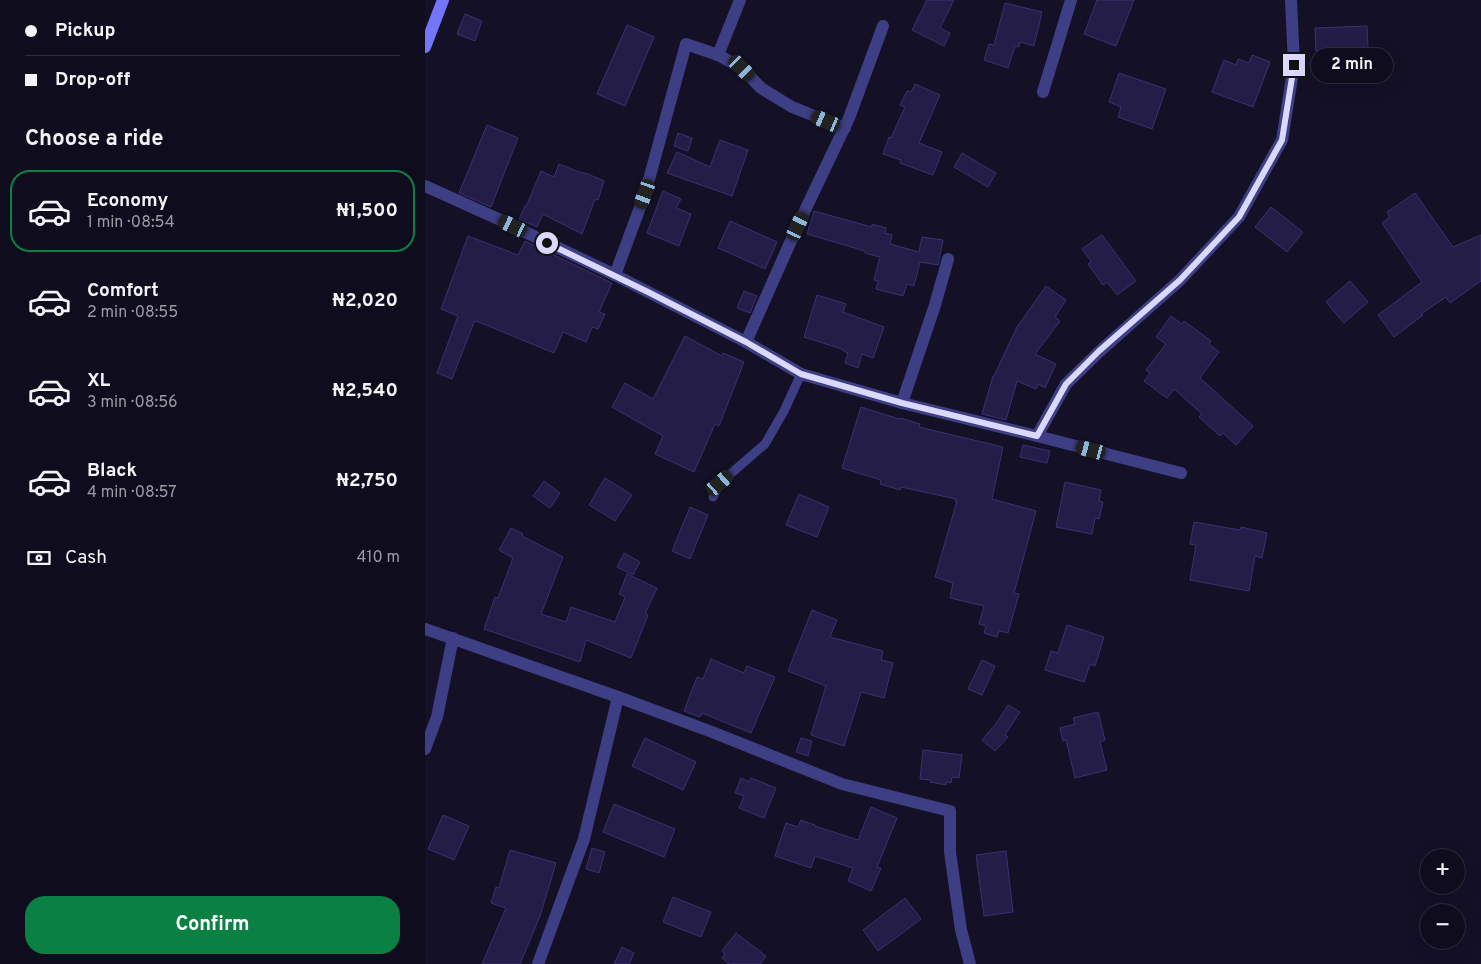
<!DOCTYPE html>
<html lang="en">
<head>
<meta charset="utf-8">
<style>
	body { margin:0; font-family:Overpass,sans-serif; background:#181626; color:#f1f3f6; height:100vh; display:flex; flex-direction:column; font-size:19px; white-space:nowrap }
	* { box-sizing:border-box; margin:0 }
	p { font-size:16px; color:#9b9ca4 }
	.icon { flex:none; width:28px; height:28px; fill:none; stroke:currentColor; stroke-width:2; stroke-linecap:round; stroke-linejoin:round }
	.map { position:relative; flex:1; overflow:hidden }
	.sheet { display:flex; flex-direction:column; background:#0f0d1d; width:425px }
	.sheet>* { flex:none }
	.banner { display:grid; align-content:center; height:110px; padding:0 25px; background:#0f0d1d }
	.fabs { position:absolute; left:995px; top:849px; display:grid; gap:10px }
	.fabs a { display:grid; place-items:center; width:45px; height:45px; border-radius:50%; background:#0f0d1d; box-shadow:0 5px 20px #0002,0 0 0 1px #2f2d3b; font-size:25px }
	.end { position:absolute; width:22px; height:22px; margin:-11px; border:6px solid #dbd8fe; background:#111; box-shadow:0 0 0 2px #111 }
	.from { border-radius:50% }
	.bubble { position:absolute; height:35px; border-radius:18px; background:#0f0d1d; box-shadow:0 5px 20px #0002,0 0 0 1px #2f2d3b; font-size:16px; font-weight:700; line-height:35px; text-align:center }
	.car { position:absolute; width:15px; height:30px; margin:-15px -8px; border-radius:6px; box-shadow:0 0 4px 1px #0007; background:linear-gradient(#222 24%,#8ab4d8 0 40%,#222 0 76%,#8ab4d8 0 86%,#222 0) }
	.banner b { display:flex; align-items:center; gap:18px; height:48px; font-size:19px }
	.banner b+b { border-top:1px solid #2f2d3b }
	.banner i { width:12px; height:12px; background:#f1f3f6 }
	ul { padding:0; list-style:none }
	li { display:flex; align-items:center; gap:15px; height:82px; margin:0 10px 8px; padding:0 15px; border:2px solid transparent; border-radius:20px }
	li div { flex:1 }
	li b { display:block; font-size:19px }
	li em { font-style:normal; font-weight:700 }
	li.active { border-color:#0b8043 }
	li>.icon { width:45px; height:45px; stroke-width:1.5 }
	h2 { padding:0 25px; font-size:22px; line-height:60px }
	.pay { display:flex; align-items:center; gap:12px; height:55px; padding:0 25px; font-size:19px }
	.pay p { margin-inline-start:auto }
	.action { display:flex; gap:10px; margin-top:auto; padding:10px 25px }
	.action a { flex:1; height:58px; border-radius:20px; background:#0b8043; color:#fff; font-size:20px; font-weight:700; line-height:58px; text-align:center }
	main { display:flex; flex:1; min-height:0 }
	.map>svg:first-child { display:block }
	.building { fill:#241d48; stroke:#3b3073 }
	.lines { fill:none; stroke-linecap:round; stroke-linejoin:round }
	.lane { stroke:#3e3e84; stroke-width:9 }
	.street { stroke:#3e3e84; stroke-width:12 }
	.secondary { stroke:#7376fa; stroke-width:12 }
	.route { stroke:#dbd8fe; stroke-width:6 }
</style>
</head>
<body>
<main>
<section class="sheet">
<div class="banner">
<b><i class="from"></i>Pickup</b>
<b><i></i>Drop-off</b>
</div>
<h2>Choose a ride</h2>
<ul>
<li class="active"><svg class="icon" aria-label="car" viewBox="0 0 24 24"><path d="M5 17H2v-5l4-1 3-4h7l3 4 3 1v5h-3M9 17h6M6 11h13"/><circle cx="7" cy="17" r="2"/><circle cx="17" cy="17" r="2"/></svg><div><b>Economy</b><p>1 min · 08:54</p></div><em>₦1,500</em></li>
<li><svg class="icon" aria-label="car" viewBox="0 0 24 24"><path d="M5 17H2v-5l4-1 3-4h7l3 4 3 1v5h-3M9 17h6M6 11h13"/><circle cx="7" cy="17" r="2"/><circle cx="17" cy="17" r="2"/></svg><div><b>Comfort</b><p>2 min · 08:55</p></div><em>₦2,020</em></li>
<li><svg class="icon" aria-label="car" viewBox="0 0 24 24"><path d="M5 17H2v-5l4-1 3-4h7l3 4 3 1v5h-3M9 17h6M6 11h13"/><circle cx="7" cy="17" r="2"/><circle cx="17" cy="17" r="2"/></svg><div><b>XL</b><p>3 min · 08:56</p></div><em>₦2,540</em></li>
<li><svg class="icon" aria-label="car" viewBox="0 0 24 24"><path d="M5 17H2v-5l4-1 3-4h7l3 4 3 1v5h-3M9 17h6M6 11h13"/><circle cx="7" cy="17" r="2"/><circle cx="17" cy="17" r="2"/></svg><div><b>Black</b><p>4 min · 08:57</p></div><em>₦2,750</em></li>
</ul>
<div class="pay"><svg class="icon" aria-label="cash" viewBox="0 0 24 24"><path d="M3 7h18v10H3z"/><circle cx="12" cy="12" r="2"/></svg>Cash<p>410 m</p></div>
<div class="action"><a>Confirm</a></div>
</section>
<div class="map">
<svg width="1056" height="964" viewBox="0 0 1056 964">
	<rect width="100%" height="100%" fill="#141127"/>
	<g class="building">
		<path d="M502 0H529L515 28 525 33 519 46 487 30Z"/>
		<path d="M672 0H709L691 46 659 34Z"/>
		<path d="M580 3 617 12 609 46 595 42 594 47 590 46 583 68 559 60 564 44 569 45Z"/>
		<path d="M40 14 57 21 50 41 32 34Z"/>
		<path d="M202 25 229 37 200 106 172 94Z"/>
		<path d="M942 26 943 49 891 51 890 28Z"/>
		<path d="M827 55 845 62 828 107 787 92 799 60 811 65 813 59 824 63Z"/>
		<path d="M694 73 741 89 727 129 693 117 696 107 684 102Z"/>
		<path d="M490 84 515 95 494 143 517 152 508 175 475 163 476 160 458 154 464 137 466 138 480 107 475 105 482 91 486 92Z"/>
		<path d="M62 125 93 138 66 207 34 193Z"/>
		<path d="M253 133 267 138 263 151 249 146Z"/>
		<path d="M295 140 323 150 307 196 242 173 252 152 285 167Z"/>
		<path d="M537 153 571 173 563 187 529 167Z"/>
		<path d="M134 164 154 172 163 174 179 181 173 200 170 199 157 234 118 214 112 227 94 219 100 206 101 207 116 171 129 177Z"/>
		<path d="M238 191 256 199 251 208 266 214 254 246 222 233Z"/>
		<path d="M990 193 1028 247 1056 235V281L1025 303 1021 297 996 314 998 315 969 337 953 315 997 282 957 223 965 217 962 212Z"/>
		<path d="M846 207 878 232 862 252 830 227Z"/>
		<path d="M389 211 447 227V224L461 228 460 233 467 235 465 244 494 252 497 237 518 240 513 265 495 262 489 286 482 284 478 296 451 289 453 281 449 280 455 257 440 253V251L382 234Z"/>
		<path d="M305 221 352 242 340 269 293 248Z"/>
		<path d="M677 235 711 281 692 295 682 282 678 285 663 264 666 261 657 249Z"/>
		<path d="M43 236 93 255 100 241 187 283 174 312 180 314 173 329 167 327 161 342 138 332 129 353 51 321 50 322H49L27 379 12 373 33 316 16 309Z"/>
		<path d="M925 281 943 302 919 323 901 302Z"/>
		<path d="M621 286 641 300 630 317 635 321 610 354 631 364 620 388 613 384 611 389 592 381 581 420 557 414 568 376H569L592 327Z"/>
		<path d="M319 291 332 296 325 313 312 308Z"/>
		<path d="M392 295 421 304 418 312 459 327 448 358 437 354 433 368 420 363 423 353 417 350V349L379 337Z"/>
		<path d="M746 316 757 324 759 321 786 341 784 344 794 352 775 378 828 426 811 445 798 433 795 436 774 417 777 414 749 389 742 398 719 381 725 373 721 370 741 344 731 337Z"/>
		<path d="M260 336 297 356 298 353 319 362 294 426 290 424 269 472 230 454 238 436 187 407 200 383 228 399Z"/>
		<path d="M436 407 474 419 475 418 495 424 494 427 578 447 567 499 611 511 589 593 594 594 583 633 574 631 572 637 559 633 561 626 554 624 559 606 525 598 528 583 510 577 532 501H530L531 499 476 487 475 490 455 484 456 480 417 468Z"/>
		<path d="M598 445 625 451 622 463 595 457Z"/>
		<path d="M180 478 207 495 190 521 164 505Z"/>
		<path d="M119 481 135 493 125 508 108 496Z"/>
		<path d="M640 482 676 490 674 501 678 502 674 519 670 518 667 534 631 527Z"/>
		<path d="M374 494 404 507 392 537 361 525Z"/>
		<path d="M265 507 283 515 265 559 247 551Z"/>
		<path d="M769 522 815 530 816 527 842 533 837 558 830 556 824 591 765 580 771 545 765 544Z"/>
		<path d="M86 528 98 534 97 536 138 557 116 614 141 622 146 607 190 622 200 597 194 594 202 574 232 588 220 614 223 615 206 658 161 640 155 662 59 629 70 597 73 598 88 558 74 550Z"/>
		<path d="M199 553 215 562 208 575 192 567Z"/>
		<path d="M387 610 412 620 405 637 458 651 456 660 468 663 459 698 436 692 419 746 386 735 401 686 363 671Z"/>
		<path d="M642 625 679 637 670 666 665 664 659 682 620 670 626 651 633 653Z"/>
		<path d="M286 659 319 673 322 666 350 677 326 733 277 713 275 717 259 711 272 677 278 679Z"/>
		<path d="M557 660 570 666 557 695 543 689Z"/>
		<path d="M583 705 595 712 580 735 583 737 570 751 557 740 570 725Z"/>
		<path d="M673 712 680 740 675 742 682 770 650 778 641 740 638 741 635 728 650 724 648 718Z"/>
		<path d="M220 738 271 762 258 790 207 766Z"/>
		<path d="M376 738 387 741 383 756 371 752Z"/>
		<path d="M498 750 537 755 534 778 527 777 526 783 521 782V785L505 782 506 780 495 779Z"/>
		<path d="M316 778 324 782 326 778 351 788 339 818 314 808 319 796 310 793Z"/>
		<path d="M189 804 250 829 239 857 178 832Z"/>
		<path d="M446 807 472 818 452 867 456 868 446 891 423 881 428 868 390 856 386 868 350 856 361 823 373 827 376 820 390 825V826L433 840Z"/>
		<path d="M18 815 44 826 29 860 3 849Z"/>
		<path d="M167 848 180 852 174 873 161 869Z"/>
		<path d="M85 850 131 863 115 916 95 964H57L81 908 66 903 71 887 74 888Z"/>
		<path d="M581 851 588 912 559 916 551 855Z"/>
		<path d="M248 897 286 912 276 937 238 922Z"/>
		<path d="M480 898 496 919 453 951 438 930Z"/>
		<path d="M311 933 341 956 335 964H304L297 958 300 954 297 951Z"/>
		<path d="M197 947 209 953 204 964H189Z"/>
	</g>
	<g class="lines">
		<path class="lane" d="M288 497 295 483 340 444 359 411 376 374"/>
		<g class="street">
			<path d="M293 55 317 68 336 88 367 107 420 128"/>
			<path d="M618 92 646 0"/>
			<path d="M0 186 71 218 190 275 321 342 376 374 477 403 612 436 756 473"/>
			<path d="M190 275 220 194 261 44 293 55 315 0"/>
			<path d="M321 342 373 225 424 118 458 26"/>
			<path d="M477 403 510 305 523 259"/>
			<path d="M612 436 641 384 675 351 755 280 814 217 857 140 869 65 866 0"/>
			<path d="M0 629 193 697 287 732 417 784 525 811V852L536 930 545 964"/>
			<path d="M0 749 12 717 28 638"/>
			<path d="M113 964 159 839 193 697"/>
		</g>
		<path class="secondary" d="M0 47 18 0"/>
	</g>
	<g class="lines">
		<path class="route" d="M122 243 223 292 321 342 376 374 477 403 612 436 641 384 674 351 755 280 814 217 857 140 869 65"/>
	</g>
</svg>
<div class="fabs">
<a>+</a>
<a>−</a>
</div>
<i class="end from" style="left:122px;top:243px"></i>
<i class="end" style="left:869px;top:65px"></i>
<div class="bubble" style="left:886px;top:48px;width:82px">2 min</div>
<i class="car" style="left:317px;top:68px;rotate:135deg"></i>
<i class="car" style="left:401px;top:121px;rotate:293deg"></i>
<i class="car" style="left:220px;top:194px;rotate:200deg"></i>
<i class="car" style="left:88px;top:226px;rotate:296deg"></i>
<i class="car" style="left:373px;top:226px;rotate:25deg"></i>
<i class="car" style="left:666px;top:450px;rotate:285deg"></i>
<i class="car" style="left:295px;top:483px;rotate:49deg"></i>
</div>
</main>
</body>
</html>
